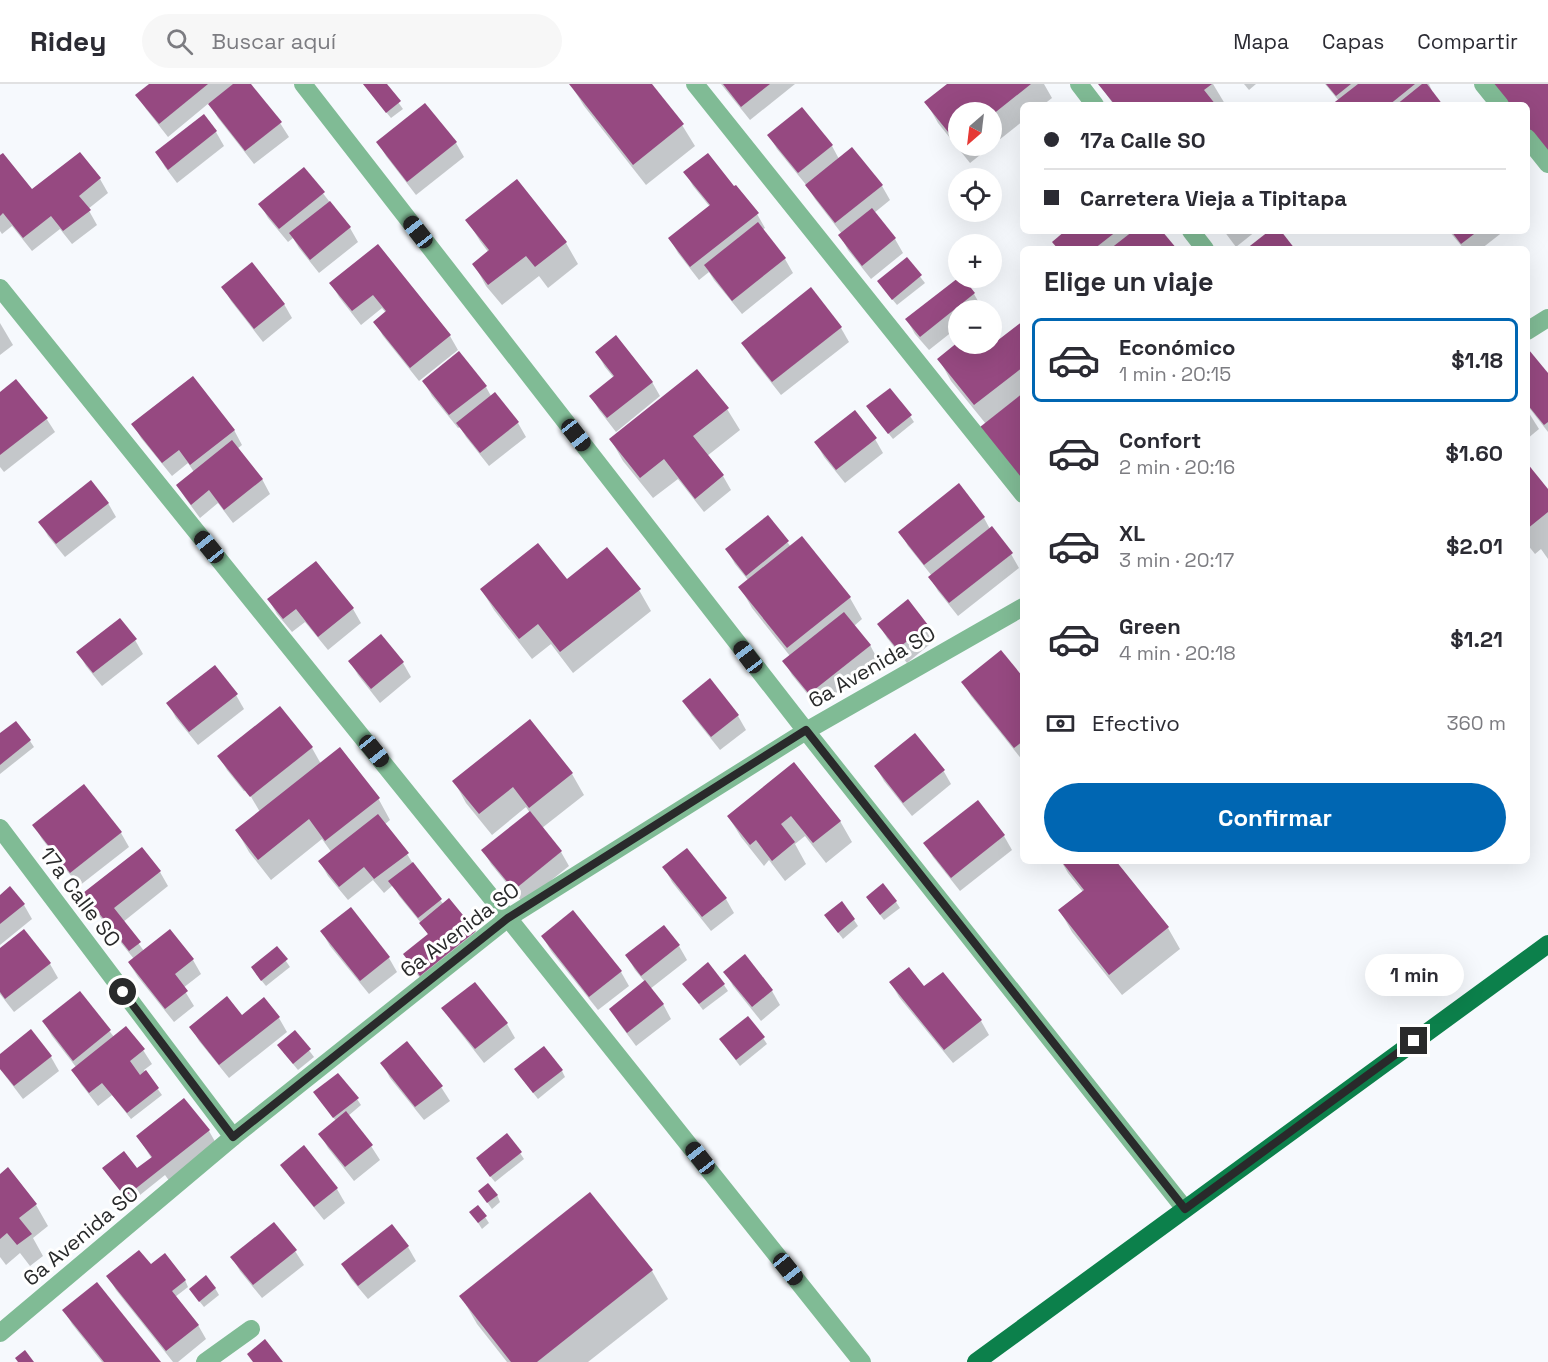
<!DOCTYPE html>
<html lang="es">
<head>
<meta charset="utf-8">
<style>
	body { margin:0; font-family:"Space Grotesk",sans-serif; background:#f7f7f7; color:#2b2b33; height:100vh; display:flex; flex-direction:column; font-size:22px; white-space:nowrap }
	* { box-sizing:border-box; margin:0 }
	p { font-size:20px; color:#7c7c81 }
	.icon { flex:none; width:33px; height:33px; fill:none; stroke:currentColor; stroke-width:2; stroke-linecap:round; stroke-linejoin:round }
	.map { position:relative; flex:1; overflow:hidden }
	.panel { position:absolute; left:1020px; top:162px; width:510px; height:618px; display:flex; flex-direction:column; background:#fff; border-radius:9px; box-shadow:0 6px 24px #0002 }
	.panel>* { flex:none }
	.guide { position:absolute; left:1020px; top:18px; width:510px; height:132px; border-radius:9px; box-shadow:0 6px 24px #0002; display:grid; align-content:center; height:132px; padding:0 24px; background:#fff }
	.needle { width:39px; rotate:208deg }
	.buttons { position:absolute; left:948px; top:18px; display:grid; gap:12px }
	.buttons a { display:grid; place-items:center; width:54px; height:54px; border-radius:50%; background:#fff; box-shadow:0 6px 24px #0002; font-size:30px }
	.end { position:absolute; width:27px; height:27px; margin:-14px; border:8px solid #292a2b; background:#fff; box-shadow:0 0 0 3px #fff }
	.from { border-radius:50% }
	.bubble { position:absolute; height:42px; border-radius:21px; background:#fff; box-shadow:0 6px 24px #0002; font-size:20px; font-weight:800; line-height:42px; text-align:center }
	.car { position:absolute; width:18px; height:36px; margin:-18px -9px; border-radius:8px; box-shadow:0 0 4px 2px #0007; background:linear-gradient(#222 24%,#8ab4d8 0 40%,#222 0 76%,#8ab4d8 0 86%,#222 0) }
	.guide b { display:flex; align-items:center; gap:21px; height:57px; font-size:22px }
	.guide b+b { border-top:2px solid #e1e1e2 }
	.guide i { width:15px; height:15px; background:#2b2b33 }
	ul { padding:0; list-style:none }
	li { display:flex; align-items:center; gap:18px; height:84px; margin:0 12px 9px; padding:0 12px; border:3px solid transparent; border-radius:9px }
	li div { flex:1 }
	li b { display:block; font-size:22px }
	li em { font-style:normal; font-weight:800 }
	li.selected { border-color:#0066b2 }
	li>.icon { width:54px; height:54px; stroke-width:1.5 }
	h2 { padding:0 24px; font-size:27px; line-height:72px }
	.pay { display:flex; align-items:center; gap:15px; height:66px; padding:0 24px; font-size:22px }
	.pay p { margin-inline-start:auto }
	.action { display:flex; gap:12px; margin-top:auto; padding:12px 24px }
	.action a { flex:1; height:69px; border-radius:36px; background:#0066b2; color:#fff; font-size:24px; font-weight:800; line-height:69px; text-align:center }
	header { display:flex; align-items:center; gap:36px; box-sizing:border-box; height:84px; padding:0 30px; background:#fff; border-bottom:2px solid #e1e1e2 }
	header strong { font-size:28px }
	nav { display:flex; gap:33px; margin-inline-start:auto; font-size:21px }
	.search { width:420px; height:54px; background:#f7f7f7; display:flex; align-items:center; gap:15px; box-sizing:border-box; padding:0 21px; border-radius:33px; color:#7c7c81; font-size:22px }
	.map>svg:first-child { display:block }
	.shadow { fill:#0003; fill-rule:evenodd }
	.building { fill:#964981 }
	.lines { fill:none; stroke-linecap:round; stroke-linejoin:round }
	.minor { stroke:#80bb95; stroke-width:18 }
	.major { stroke:#0c804b; stroke-width:18 }
	.route { stroke:#292a2b; stroke-width:8 }
	.labels { text-anchor:middle; stroke-width:6; stroke-linejoin:round; paint-order:stroke }
	.street-label { font-size:21px; fill:#292a2b; stroke:#fff }
</style>
</head>
<body>
<header>
<strong>Ridey</strong>
<div class="search"><svg class="icon" aria-label="search" viewBox="0 0 24 24"><circle cx="10" cy="10" r="6"/><path d="M15 15l6 6"/></svg>Buscar aquí</div>
<nav><a>Mapa</a><a>Capas</a><a>Compartir</a></nav>
</header>
<div class="map">
<svg width="1548" height="1278" viewBox="0 0 1548 1278">
	<rect width="100%" height="100%" fill="#f6f9fd"/>
	<g class="shadow">
		<path d="M151 0H249L280 39 289 53 254 80 218 34 209 19 168 53 146 25 137 11Z"/>
		<path d="M363 0H385L403 25 391 34Z"/>
		<path d="M573 0H650L682 41 695 62 646 101 584 22 571 1Z"/>
		<path d="M721 0H795L750 36Z"/>
		<path d="M950 0H1044L1052 14 1043 21H1023V37L970 79 938 39 926 18ZM958 28H992V62H958Z"/>
		<path d="M1099 0H1213L1225 20 1114 21Z"/>
		<path d="M1244 0H1256L1249 6Z"/>
		<path d="M1325 0H1429L1432 7 1431 8 1441 21H1334L1339 17Z"/>
		<path d="M425 21 456 59 464 73 416 111 386 72 378 58Z"/>
		<path d="M802 25 832 62 839 75 852 65 882 102 890 116 874 129 895 155 903 169 871 195 848 166 840 151 842 150 815 115 807 102 777 65 769 51Z"/>
		<path d="M204 32 216 48 224 62 177 99 165 83 157 69Z"/>
		<path d="M0 73 32 108 100 95 108 109 88 125 97 141 72 160 60 145 32 167 12 142 2 150 0 147Z"/>
		<path d="M304 85 350 144 358 158 319 189 299 164 293 154 288 158 268 134 260 120Z"/>
		<path d="M685 88 757 130 765 144 762 146 785 175 793 189 742 230 714 196 709 188 699 196 678 169 670 155 710 123 693 102Z"/>
		<path d="M467 136 566 159 578 180 548 204 539 192 502 221 486 202 474 180 489 169 480 157Z"/>
		<path d="M1067 147H1160L1175 165H1058L1054 158Z"/>
		<path d="M1224 147H1256L1236 163Z"/>
		<path d="M1449 147H1504L1481 165H1464Z"/>
		<path d="M378 162 450 252 458 266 419 297 383 252 375 238 386 229 382 224 361 241 339 213 331 199Z"/>
		<path d="M907 176 925 199 897 221 883 204Z"/>
		<path d="M961 194 974 210 982 224 979 226H958V243L929 266 915 250 907 236Z"/>
		<path d="M223 203 284 220 292 234 263 258 231 217Z"/>
		<path d="M811 206 841 244 849 258 781 311 751 273 743 259Z"/>
		<path d="M0 239 13 261 0 271Z"/>
		<path d="M1023 239V401L986 340 951 297 939 275 959 260H991L993 262Z"/>
		<path d="M597 269 652 298 660 312 616 348 599 326 591 312 614 294 605 283Z"/>
		<path d="M1527 270 1548 292V348L1527 321Z"/>
		<path d="M424 298 486 303 491 312 518 339 526 353 489 382 466 353 460 343 458 344 432 312Z"/>
		<path d="M0 310 46 334 55 348 4 388 0 383Z"/>
		<path d="M727 325 740 346 707 372 723 392 731 406 704 428 678 395 653 414 623 377 611 356Z"/>
		<path d="M1527 326 1539 345 1527 355Z"/>
		<path d="M872 329 910 332 914 338 893 355Z"/>
		<path d="M133 340 234 346 242 361 237 365 262 395 270 410 233 439 218 419 200 434 186 415 177 401 194 388 188 379 172 392 141 354Z"/>
		<path d="M875 355 883 369 845 399 824 373 816 359Z"/>
		<path d="M1527 381 1548 407V475L1541 465 1535 470 1527 460Z"/>
		<path d="M108 419 116 433 65 473 48 452 40 438Z"/>
		<path d="M768 433 791 463 802 454 850 514 862 535 854 542 870 561 878 576 818 623 792 591 784 577 790 572 752 524 740 503 748 496 735 480 727 466Z"/>
		<path d="M984 434 990 445 1011 470 1019 484 958 532 938 507 930 493 932 492 908 462 900 448Z"/>
		<path d="M316 479 353 525 361 539 328 566 305 538 292 548 277 530 269 516Z"/>
		<path d="M481 505 639 506 651 527 573 589 551 560 532 575 494 526Z"/>
		<path d="M908 518 927 542 935 556 907 579 887 554 879 540Z"/>
		<path d="M381 552 403 579 411 593 380 619 358 591 350 577Z"/>
		<path d="M135 556 143 570 102 602 86 582 78 568Z"/>
		<path d="M1023 596V677L971 612 963 598Z"/>
		<path d="M236 611 244 625 198 661 176 634 168 619Z"/>
		<path d="M684 617 738 632 746 646 720 666 692 631Z"/>
		<path d="M530 637 572 690 584 711 542 744 561 768 569 782 523 819 491 780 483 766 530 729 526 723 492 751 466 719 454 697Z"/>
		<path d="M0 651 30 657 34 663 0 690Z"/>
		<path d="M312 664 321 680 378 714 390 736 384 741 407 770 415 783 444 821 449 817 475 848 483 862 429 905 413 885 405 871 429 852 421 839 399 812 393 801 384 809 373 796 348 816 328 792 320 778 332 769 322 755 271 796 249 768 237 747 260 728 247 706 244 707 247 711 227 686 219 672Z"/>
		<path d="M794 680 840 737 852 758 826 779 805 752 795 760 806 780 785 797 769 776 764 782 741 753 728 732Z"/>
		<path d="M876 683 943 686 951 700 912 732 884 697Z"/>
		<path d="M34 741 121 749 129 763 79 802 42 755Z"/>
		<path d="M1004 752 1012 766 960 807 933 773 925 759Z"/>
		<path d="M687 766 726 815 734 829 711 847 672 798 664 783Z"/>
		<path d="M1061 777H1114L1168 844 1180 865 1122 911 1072 848 1060 827 1083 808 1068 789Z"/>
		<path d="M160 788 168 802 123 838 144 867 193 876 201 890 183 904 194 922 174 938 138 893 129 879 134 875 93 824 85 810Z"/>
		<path d="M10 804 24 821 32 835 0 861V813Z"/>
		<path d="M867 814 896 818 900 824 884 836Z"/>
		<path d="M350 825 389 874 397 888 369 910 330 862 322 848Z"/>
		<path d="M573 828 621 888 629 902 598 926 551 867 543 853Z"/>
		<path d="M854 836 858 842 843 855 830 838Z"/>
		<path d="M679 862 687 876 650 905 663 920 671 935 636 962 619 939 611 925 645 898 635 886 627 872Z"/>
		<path d="M277 864 290 883 266 902 256 890Z"/>
		<path d="M0 866 50 880 58 894 14 928 0 910Z"/>
		<path d="M744 873 772 907 780 921 761 937 733 902 725 888Z"/>
		<path d="M891 899 981 937 989 951 953 979 899 913Z"/>
		<path d="M475 900 507 940 515 954 484 979 452 938 443 924Z"/>
		<path d="M724 901 728 907 703 926 688 906Z"/>
		<path d="M80 909 114 953 143 966 152 980 144 986 162 1011 131 1035 112 1011 98 1022 81 1000 73 986 76 983 52 952 44 938Z"/>
		<path d="M264 915 279 934 287 948 229 994 199 957 191 943 241 933Z"/>
		<path d="M295 948 314 973 298 986 283 968Z"/>
		<path d="M763 954 767 960 740 982 725 962Z"/>
		<path d="M0 972 51 973 59 987 23 1015 0 985Z"/>
		<path d="M382 979 441 1003 450 1017 424 1036 390 994Z"/>
		<path d="M515 986 562 987 565 993 538 1015Z"/>
		<path d="M315 1009 357 1015 361 1021 348 1032 371 1062 380 1076 354 1097 328 1064 320 1050 336 1037Z"/>
		<path d="M184 1016 209 1047 217 1061 170 1098 165 1091 130 1119 104 1085 137 1086 152 1075 138 1053Z"/>
		<path d="M520 1069 524 1075 495 1098 481 1081Z"/>
		<path d="M282 1081 337 1105 345 1119 324 1136 291 1095Z"/>
		<path d="M0 1092 36 1121 48 1142 33 1154 43 1172 30 1182 20 1169 6 1181 0 1173Z"/>
		<path d="M480 1108 497 1111 500 1118 492 1125Z"/>
		<path d="M471 1128 485 1133 489 1139 482 1145Z"/>
		<path d="M408 1163 416 1177 368 1215 351 1195 343 1181Z"/>
		<path d="M295 1167 304 1181 262 1214 240 1187 232 1173Z"/>
		<path d="M652 1187 668 1215 588 1278H507L477 1240 461 1212Z"/>
		<path d="M156 1189 185 1196 188 1203 175 1213 198 1241 206 1255 178 1278H173L116 1206 108 1192Z"/>
		<path d="M215 1204 219 1211 204 1223 195 1212Z"/>
		<path d="M64 1226 159 1278H102L72 1240Z"/>
	</g>
	<g class="building">
		<path d="M149 0H208L159 40 135 11Z"/>
		<path d="M233 0H251L282 38 245 67 208 20Z"/>
		<path d="M363 0H387L401 17 386 29Z"/>
		<path d="M569 0H652L684 40 633 81Z"/>
		<path d="M723 0H770L741 23Z"/>
		<path d="M947 0H1031L992 31V28H958V58L957 59 924 18Z"/>
		<path d="M1098 0H1212L1204 6 1216 21H1115Z"/>
		<path d="M1326 0H1351L1336 12Z"/>
		<path d="M1358 0H1415L1389 21H1331Z"/>
		<path d="M1422 0H1427L1443 21H1396Z"/>
		<path d="M1489 0H1548V73L1527 47V21H1506Z"/>
		<path d="M425 19 457 58 407 98 376 58Z"/>
		<path d="M802 23 833 61 798 89 767 51Z"/>
		<path d="M204 30 217 47 168 86 155 68Z"/>
		<path d="M852 63 883 101 835 139 805 101Z"/>
		<path d="M80 68 101 94 79 112 91 126 63 147 51 132 23 154 3 129 0 132V71L3 69 32 105Z"/>
		<path d="M708 69 734 102 736 101 759 129 690 183 668 154 710 121 683 88Z"/>
		<path d="M304 83 325 108 279 145 258 120Z"/>
		<path d="M517 95 567 158 535 183 526 172 488 201 472 180 489 166 465 136Z"/>
		<path d="M330 117 351 143 310 176 289 149Z"/>
		<path d="M872 124 896 154 862 182 838 151Z"/>
		<path d="M758 138 786 174 732 217 704 181Z"/>
		<path d="M1065 147H1117L1094 165H1058L1052 158Z"/>
		<path d="M1133 147H1162L1177 165H1110Z"/>
		<path d="M1269 147H1281L1295 165H1246Z"/>
		<path d="M1451 147H1478L1461 160Z"/>
		<path d="M378 160 451 251 410 284 373 238 386 227 373 211 352 227 329 199Z"/>
		<path d="M907 173 922 191 892 216 877 197Z"/>
		<path d="M252 178 285 220 254 245 221 203Z"/>
		<path d="M958 194H963L975 209 920 253 905 235Z"/>
		<path d="M811 203 842 243 772 298 741 259Z"/>
		<path d="M1023 237V283L974 321 937 275 958 258V260H993Z"/>
		<path d="M616 251 653 298 607 334 589 312 614 292 595 268Z"/>
		<path d="M1529 266 1548 289V338L1544 341 1527 320V268Z"/>
		<path d="M459 267 487 302 449 331 422 297Z"/>
		<path d="M697 285 729 324 693 352 724 391 695 415 664 375 640 394 609 355Z"/>
		<path d="M193 292 235 346 190 381 179 366 162 379 131 340Z"/>
		<path d="M16 295 48 334 0 371V308Z"/>
		<path d="M890 304 912 331 888 350 866 322Z"/>
		<path d="M495 308 519 338 480 369 456 339Z"/>
		<path d="M1023 309V397L980 343Z"/>
		<path d="M855 326 877 354 836 386 814 358Z"/>
		<path d="M232 356 263 395 224 426 209 406 191 421 176 401Z"/>
		<path d="M1527 379 1548 405V428L1527 445Z"/>
		<path d="M91 396 109 419 56 460 38 438Z"/>
		<path d="M959 399 985 433 924 481 898 448Z"/>
		<path d="M768 431 789 457 746 492 725 465Z"/>
		<path d="M992 442 1013 469 949 519 928 493Z"/>
		<path d="M802 452 851 513 787 564 738 503Z"/>
		<path d="M538 459 567 495 607 463 641 505 560 568 538 540 519 555 480 505Z"/>
		<path d="M316 477 354 524 318 553 296 525 283 535 267 515Z"/>
		<path d="M908 515 928 541 897 565 877 540Z"/>
		<path d="M844 528 871 561 809 610 782 577Z"/>
		<path d="M120 534 137 555 93 589 76 568Z"/>
		<path d="M381 550 404 578 371 605 348 577Z"/>
		<path d="M1001 566 1023 593V657L1014 664 961 598Z"/>
		<path d="M215 581 238 610 189 648 166 619Z"/>
		<path d="M710 594 739 631 711 653 682 617Z"/>
		<path d="M280 622 313 663 250 713 217 672Z"/>
		<path d="M530 635 573 689 529 724 513 703 479 730 452 697Z"/>
		<path d="M16 637 31 656 0 681V649Z"/>
		<path d="M915 649 945 686 903 719 874 682Z"/>
		<path d="M340 663 380 714 325 757 309 735 258 776 235 746Z"/>
		<path d="M794 678 841 737 813 759 791 732 781 740 795 758 772 777 756 756 750 761 727 732Z"/>
		<path d="M84 700 122 748 70 789 32 741Z"/>
		<path d="M978 716 1005 751 951 794 923 759Z"/>
		<path d="M530 727 562 767 514 806 481 766Z"/>
		<path d="M378 730 409 769 374 795 364 783 339 803 318 777Z"/>
		<path d="M142 763 161 787 114 824 141 858 129 867 83 809Z"/>
		<path d="M687 764 727 814 702 833 662 783Z"/>
		<path d="M1061 777H1116L1169 843 1109 891 1058 826 1084 806Z"/>
		<path d="M413 778 442 815 418 834 388 797Z"/>
		<path d="M883 799 897 817 880 831 866 813Z"/>
		<path d="M10 802 25 820 0 840V811Z"/>
		<path d="M449 814 476 847 420 892 403 870 428 850 419 839Z"/>
		<path d="M842 817 855 835 838 849 824 831Z"/>
		<path d="M351 823 390 873 360 897 320 847Z"/>
		<path d="M573 826 622 887 589 913 541 852Z"/>
		<path d="M664 841 680 861 641 892 625 871Z"/>
		<path d="M24 845 51 879 5 915 0 908V864Z"/>
		<path d="M170 845 194 875 175 890 188 907 165 925 128 878Z"/>
		<path d="M277 862 288 875 261 897 251 883Z"/>
		<path d="M745 870 773 906 752 923 723 888Z"/>
		<path d="M708 878 725 900 699 920 682 900Z"/>
		<path d="M909 883 924 902 943 888 982 936 944 966 889 898Z"/>
		<path d="M645 896 664 920 627 949 609 925Z"/>
		<path d="M475 898 508 939 475 965 441 924Z"/>
		<path d="M80 907 111 946 73 977 42 937Z"/>
		<path d="M227 912 242 931 264 913 280 933 219 981 189 943Z"/>
		<path d="M748 932 765 953 736 976 719 955Z"/>
		<path d="M126 942 145 965 130 977 140 991 146 986 159 1004 127 1029 102 999 89 1009 71 986Z"/>
		<path d="M31 945 52 972 14 1002 0 985V970Z"/>
		<path d="M295 946 311 965 293 980 277 961Z"/>
		<path d="M407 957 443 1002 415 1023 380 979Z"/>
		<path d="M544 962 563 986 533 1009 514 985Z"/>
		<path d="M338 989 359 1014 333 1034 313 1008Z"/>
		<path d="M184 1014 210 1046 125 1113 102 1084 124 1067 137 1084 152 1073 136 1052Z"/>
		<path d="M346 1027 373 1061 345 1083 318 1050Z"/>
		<path d="M507 1049 522 1068 490 1093 476 1074Z"/>
		<path d="M304 1061 338 1104 314 1123 280 1081Z"/>
		<path d="M8 1083 37 1120 19 1134 32 1150 17 1161 7 1149 0 1155V1090Z"/>
		<path d="M488 1099 498 1111 487 1119 478 1107Z"/>
		<path d="M590 1108 653 1186 537 1278H511L459 1212Z"/>
		<path d="M478 1121 487 1132 478 1139 469 1128Z"/>
		<path d="M274 1138 297 1166 253 1201 230 1173Z"/>
		<path d="M392 1140 409 1162 358 1202 341 1180Z"/>
		<path d="M139 1166 151 1180 165 1169 186 1196 172 1207 199 1241 166 1267 106 1192Z"/>
		<path d="M206 1191 216 1204 199 1218 189 1205Z"/>
		<path d="M97 1198 161 1278H104L62 1226Z"/>
		<path d="M265 1255 283 1278H253L247 1270Z"/>
		<path d="M25 1266 34 1278H18L15 1274Z"/>
	</g>
	<g class="lines">
		<g class="minor">
			<path d="M303 0 806 647 1185 1125"/>
			<path d="M695 0 1023 410"/>
			<path d="M1079 0 1095 21"/>
			<path d="M1483 0 1500 21"/>
			<path d="M1527 54 1548 80"/>
			<path d="M1191 147 1205 165"/>
			<path d="M0 204 508 834 862 1278"/>
			<path d="M1527 247 1548 234"/>
			<path d="M0 744 233 1053"/>
			<path d="M0 1249 233 1053 508 834 806 647 1023 523"/>
			<path d="M205 1278 251 1245"/>
		</g>
		<path class="major" d="M976 1278 1548 860"/>
	</g>
	<g class="lines">
		<path class="route" d="M123 908 233 1053 508 834 806 646 1185 1125 1414 957"/>
	</g>
	<g class="labels">
		<g class="street-label">
			<text transform="translate(872 583) rotate(-30)" y="7">6a Avenida SO</text>
			<text transform="translate(80 813) rotate(53)" y="7">17a Calle SO</text>
			<text transform="translate(460 846) rotate(-37)" y="7">6a Avenida SO</text>
			<text transform="translate(81 1152) rotate(-40)" y="7">6a Avenida SO</text>
		</g>
	</g>
</svg>
<div class="buttons">
<a><svg class="needle" viewBox="-14 -14 28 28"><path d="M0-13l5 13h-10z" fill="#e53935"/><path d="M0 13l5-13h-10z" fill="#7c7c81"/></svg></a>
<a><svg class="icon" aria-label="locate" viewBox="0 0 24 24"><circle cx="12" cy="12" r="6"/><path d="M12 2v4M12 18v4M2 12h4M18 12h4"/></svg></a>
<a>+</a>
<a>−</a>
</div>
<i class="end from" style="left:123px;top:908px"></i>
<i class="end" style="left:1414px;top:957px"></i>
<div class="bubble" style="left:1365px;top:870px;width:99px">1 min</div>
<i class="car" style="left:418px;top:148px;rotate:322deg"></i>
<i class="car" style="left:576px;top:351px;rotate:142deg"></i>
<i class="car" style="left:209px;top:463px;rotate:321deg"></i>
<i class="car" style="left:748px;top:573px;rotate:323deg"></i>
<i class="car" style="left:374px;top:667px;rotate:141deg"></i>
<i class="car" style="left:700px;top:1074px;rotate:322deg"></i>
<i class="car" style="left:788px;top:1185px;rotate:141deg"></i>
<div class="guide">
<b><i class="from"></i>17a Calle SO</b>
<b><i></i>Carretera Vieja a Tipitapa</b>
</div>
<section class="panel">
<h2>Elige un viaje</h2>
<ul>
<li class="selected"><svg class="icon" aria-label="car" viewBox="0 0 24 24"><path d="M5 17H2v-5l4-1 3-4h7l3 4 3 1v5h-3M9 17h6M6 11h13"/><circle cx="7" cy="17" r="2"/><circle cx="17" cy="17" r="2"/></svg><div><b>Económico</b><p>1 min · 20:15</p></div><em>$1.18</em></li>
<li><svg class="icon" aria-label="car" viewBox="0 0 24 24"><path d="M5 17H2v-5l4-1 3-4h7l3 4 3 1v5h-3M9 17h6M6 11h13"/><circle cx="7" cy="17" r="2"/><circle cx="17" cy="17" r="2"/></svg><div><b>Confort</b><p>2 min · 20:16</p></div><em>$1.60</em></li>
<li><svg class="icon" aria-label="car" viewBox="0 0 24 24"><path d="M5 17H2v-5l4-1 3-4h7l3 4 3 1v5h-3M9 17h6M6 11h13"/><circle cx="7" cy="17" r="2"/><circle cx="17" cy="17" r="2"/></svg><div><b>XL</b><p>3 min · 20:17</p></div><em>$2.01</em></li>
<li><svg class="icon" aria-label="car" viewBox="0 0 24 24"><path d="M5 17H2v-5l4-1 3-4h7l3 4 3 1v5h-3M9 17h6M6 11h13"/><circle cx="7" cy="17" r="2"/><circle cx="17" cy="17" r="2"/></svg><div><b>Green</b><p>4 min · 20:18</p></div><em>$1.21</em></li>
</ul>
<div class="pay"><svg class="icon" aria-label="cash" viewBox="0 0 24 24"><path d="M3 7h18v10H3z"/><circle cx="12" cy="12" r="2"/></svg>Efectivo<p>360 m</p></div>
<div class="action"><a>Confirmar</a></div>
</section>
</div>
</body>
</html>
